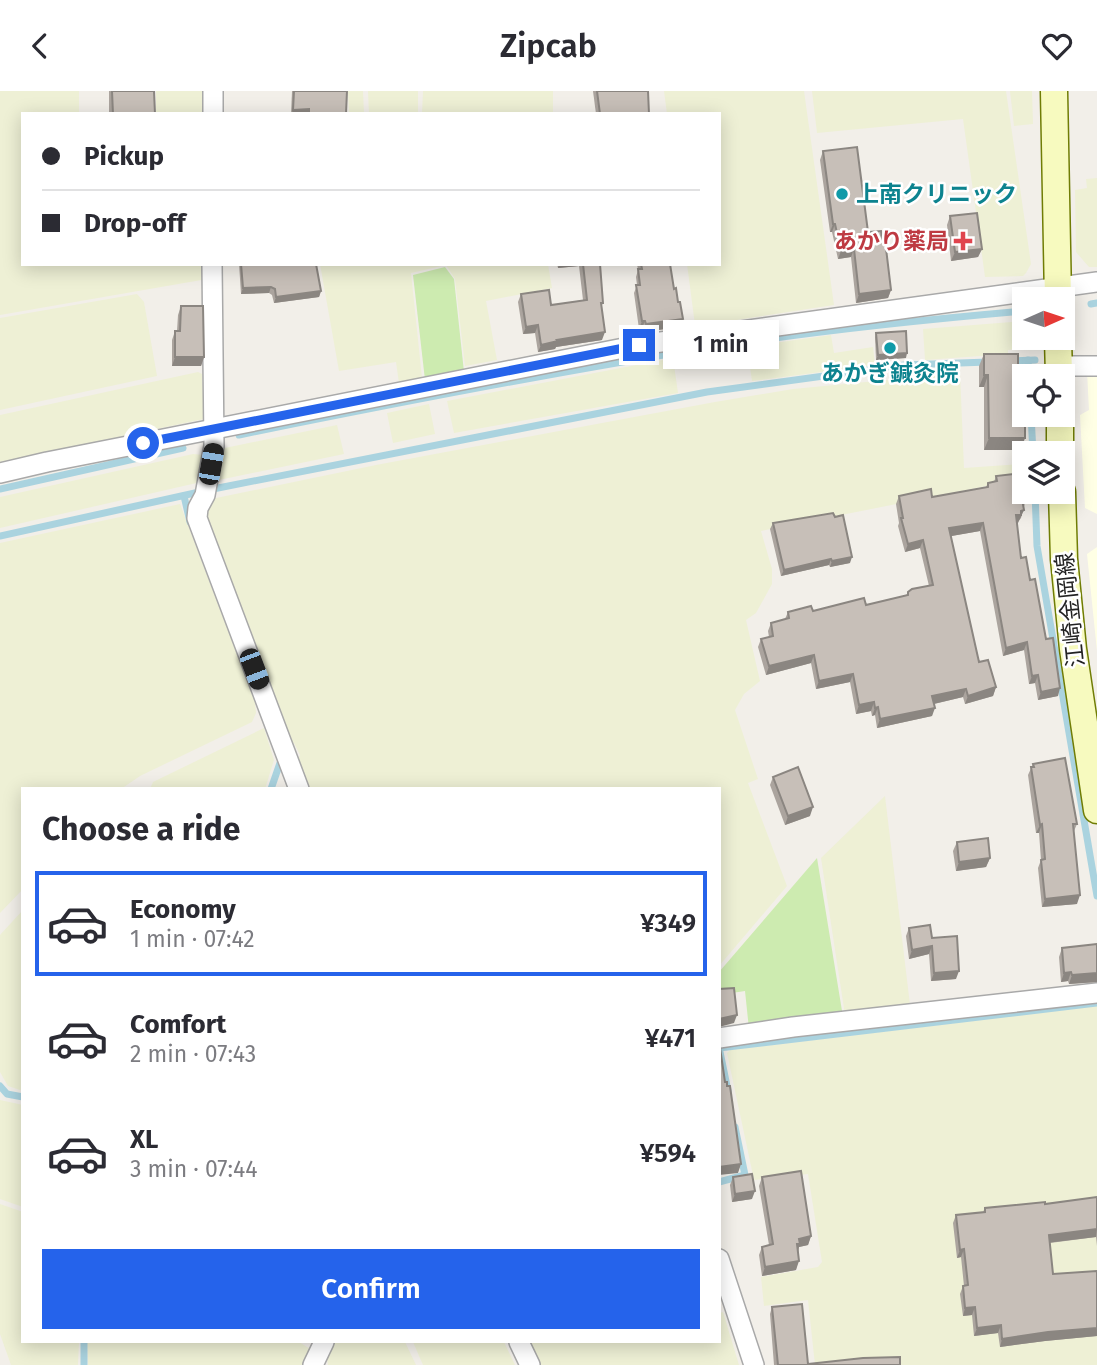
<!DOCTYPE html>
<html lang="en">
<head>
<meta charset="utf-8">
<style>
	body { margin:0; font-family:"Fira Sans","Noto Sans JP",sans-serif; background:#f2f2f3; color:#2b2b33; height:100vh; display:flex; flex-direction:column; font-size:26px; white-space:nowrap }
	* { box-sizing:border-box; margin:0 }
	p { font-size:23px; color:#7c7c81 }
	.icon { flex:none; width:38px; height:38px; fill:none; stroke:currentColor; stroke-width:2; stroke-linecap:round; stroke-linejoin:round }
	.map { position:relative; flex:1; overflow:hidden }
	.panel { position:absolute; left:21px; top:696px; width:700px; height:556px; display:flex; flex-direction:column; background:#fff; border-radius:0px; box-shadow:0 4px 18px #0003 }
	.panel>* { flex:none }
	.hud { position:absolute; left:21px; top:21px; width:700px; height:154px; border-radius:0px; box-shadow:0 4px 18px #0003; display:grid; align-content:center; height:154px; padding:0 21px; background:#fff }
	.needle { width:46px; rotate:87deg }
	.fabs { position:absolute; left:1012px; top:196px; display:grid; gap:14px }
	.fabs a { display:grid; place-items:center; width:63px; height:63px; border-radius:0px; background:#fff; box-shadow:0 4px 18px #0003; font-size:35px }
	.end { position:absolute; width:32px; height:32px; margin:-16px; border:9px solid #2563eb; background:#fff; box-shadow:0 0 0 4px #fff }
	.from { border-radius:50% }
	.bubble { position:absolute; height:49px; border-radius:0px; background:#fff; box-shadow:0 4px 18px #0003; font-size:23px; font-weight:600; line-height:49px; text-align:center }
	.car { position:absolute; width:21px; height:42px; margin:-21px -10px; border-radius:9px; box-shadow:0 0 5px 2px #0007; background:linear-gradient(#222 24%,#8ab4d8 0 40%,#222 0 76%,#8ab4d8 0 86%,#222 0) }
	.hud b { display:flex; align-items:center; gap:24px; height:66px; font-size:26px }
	.hud b+b { border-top:2px solid #e1e1e2 }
	.hud i { width:18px; height:18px; background:#2b2b33 }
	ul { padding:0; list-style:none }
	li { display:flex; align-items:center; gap:21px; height:105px; margin:0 14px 10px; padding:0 7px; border:4px solid transparent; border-radius:0px }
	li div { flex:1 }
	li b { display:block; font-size:26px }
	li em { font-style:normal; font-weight:600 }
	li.selected { border-color:#2563eb }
	li>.icon { width:63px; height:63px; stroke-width:1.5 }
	h2 { padding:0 21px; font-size:32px; line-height:84px }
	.primary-button { display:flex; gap:14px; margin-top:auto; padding:14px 21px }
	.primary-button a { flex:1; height:80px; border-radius:0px; background:#2563eb; color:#fff; font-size:28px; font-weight:600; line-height:80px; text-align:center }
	header { display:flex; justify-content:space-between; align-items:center; height:91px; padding:0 21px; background:#fff; font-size:32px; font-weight:600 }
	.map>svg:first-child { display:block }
	.education { fill:#ffffe5 }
	.farmland { fill:#eef0d5 }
	.grass { fill:#cdebb0 }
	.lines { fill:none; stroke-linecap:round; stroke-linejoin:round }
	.stream { stroke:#aad3df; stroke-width:7 }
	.minor-casing { stroke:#a9a9a9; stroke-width:22 }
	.secondary-casing { stroke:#707d05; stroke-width:29 }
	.minor { stroke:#fff; stroke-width:19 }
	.secondary { stroke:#f7fabf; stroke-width:26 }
	.wall { fill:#aba49e }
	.shaded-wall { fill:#8b8681 }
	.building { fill:#c7bfb8; stroke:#8b8681; stroke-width:2 }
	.route { stroke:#2563eb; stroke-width:9 }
	.culture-dot { fill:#0f9aa8; stroke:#fff; stroke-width:2.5 }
	.health-dot { fill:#e0444e; stroke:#fff; stroke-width:2.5 }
	.labels { text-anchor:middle; stroke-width:5; stroke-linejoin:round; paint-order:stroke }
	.culture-label { font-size:23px; font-weight:bold; fill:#0d838f; stroke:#fff; text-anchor:start }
	.health-label { font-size:23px; font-weight:bold; fill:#be3a42; stroke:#fff; text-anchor:end }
	.street-label { font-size:23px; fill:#222; stroke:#fff }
</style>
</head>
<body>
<header><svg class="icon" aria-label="back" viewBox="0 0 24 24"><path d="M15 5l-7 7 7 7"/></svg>Zipcab<svg class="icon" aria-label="heart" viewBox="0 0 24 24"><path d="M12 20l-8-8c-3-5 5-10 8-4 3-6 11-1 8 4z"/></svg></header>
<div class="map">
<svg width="1097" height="1274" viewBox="0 0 1097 1274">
	<rect width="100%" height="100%" fill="#f2efe9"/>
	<g class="education">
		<path d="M1087 280H1097V423L1085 417 1080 324 1089 319Z"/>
		<path d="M1097 456V560L1087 463Z"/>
	</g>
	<g class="farmland">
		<path d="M0 0H79V23H23V173H207V188L0 224Z"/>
		<rect x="156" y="0" width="46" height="23"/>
		<path d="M348 0H363L364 23H349Z"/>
		<path d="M368 0H418V23H369Z"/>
		<path d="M423 0H553V23H422Z"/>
		<path d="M664 0H804L834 214 698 235 695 234 687 173H719V23H667Z"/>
		<path d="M812 0H1006L1031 173 1026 182 1023 185 985 186 963 28 817 42Z"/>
		<path d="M1010 0H1032L1033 33 1014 35Z"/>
		<path d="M1097 87V176H1089L1076 161 1075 99 1087 97 1086 88Z"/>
		<path d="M320 173H548L552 197 486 210 497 269 465 275 455 188 446 174 411 182 422 287 399 292 396 271 339 280Z"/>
		<path d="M137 203 144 211 157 285 0 319V227Z"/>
		<path d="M1024 230V247H1037L1038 255 1008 259V263L925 269 923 238Z"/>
		<path d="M831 244 834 262 873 256 875 274 752 290 747 256Z"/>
		<path d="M673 267 678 302 454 342 447 310Z"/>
		<path d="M198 281 202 283 204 328 0 371V324Z"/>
		<path d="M960 282 964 377 1021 373 1022 388 761 440 772 478V493L756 522 746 529 760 590 744 603 735 619 758 688 748 692 787 795 719 875V698H306L296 673 300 664 294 652H287L209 441 208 423 210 412 216 407 376 374 715 311 793 298Z"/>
		<path d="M429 313 435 343 393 352 387 322Z"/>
		<path d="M337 334 344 363 214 390 220 358Z"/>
		<path d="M193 363 204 364 201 391 0 437V406Z"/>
		<path d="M180 413 255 611 256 622 252 631 140 685 121 698H23V798L0 822V452Z"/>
		<path d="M264 637 274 669 265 698H150L153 691Z"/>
		<path d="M885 705 910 914 845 924 821 767Z"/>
		<path d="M23 819V998L20 999 8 995 0 981V844Z"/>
		<path d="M1097 915V1274H900L898 1266 815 1274 808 1209 764 1215 761 1186 818 1176 822 1171 808 1083 754 1089 727 962 730 959Z"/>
		<path d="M0 1009 23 1014V1116L0 1108Z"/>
		<path d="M0 1113 23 1121V1251H79L78 1274H11L0 1243Z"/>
		<path d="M723 1221 739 1274H536L525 1251H719V1222Z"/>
		<path d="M87 1251H299L312 1259 303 1274H88Z"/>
		<path d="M333 1251H405L416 1274H328L327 1268Z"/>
		<path d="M413 1251H504L515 1274H423Z"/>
	</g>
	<g class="grass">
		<path d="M445 176 454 188 464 281 425 289 413 184Z"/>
		<path d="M817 767 843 926 749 938 745 900 719 904V881Z"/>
	</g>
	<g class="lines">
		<g class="stream">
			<path d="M1091 213 1097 212"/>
			<path d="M1028 269 1029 285"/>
			<path d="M1011 270 1035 269"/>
			<path d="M1031 324 1033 362"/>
			<path d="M239 344C396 312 554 281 713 256 816 240 920 229 1024 220"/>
			<path d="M0 398 183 357"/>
			<path d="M1035 401 1037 455 1097 805"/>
			<path d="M184 405 190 431"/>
			<path d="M0 445 213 398 707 301 904 274 988 271"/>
			<path d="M271 698 281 669"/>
			<path d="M719 957 1097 912"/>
			<path d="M720 961 728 1000"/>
			<path d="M0 995 7 1003 23 1006"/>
			<path d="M719 1091 745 1084 735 1036"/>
			<path d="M84 1274V1251"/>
		</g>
		<defs>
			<g id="minor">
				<path d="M213 23V0"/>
				<path d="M212 173 214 355 205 404 198 417 197 427 299 698"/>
				<path d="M1059 275H1097"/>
				<path d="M0 382 47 371 639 254 1097 191"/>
				<path d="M719 947 793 936 1097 902"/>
				<path d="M719 1168 754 1274"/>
				<path d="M519 1251 530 1274"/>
				<path d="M313 1274 324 1251"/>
			</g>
			<g id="secondary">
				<path d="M1054 0 1058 208"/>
				<path d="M1058 247 1059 285"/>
				<path d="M1060 324V362"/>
				<path d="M1062 401 1064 468 1073 558 1097 719"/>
			</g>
		</defs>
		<use href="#minor" class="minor-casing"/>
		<use href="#secondary" class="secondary-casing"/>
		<use href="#minor" class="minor"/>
		<use href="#secondary" class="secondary"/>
	</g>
	<g class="wall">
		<path d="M109 0H154L155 23H109Z"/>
		<path d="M292 0H347L346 23H291Z"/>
		<path d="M593 0H648L649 23H596Z"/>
		<path d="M823 60 868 141 891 199 888 207 856 212 851 166 838 168 832 141H830L820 69Z"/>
		<path d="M950 125 982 158 978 166 951 170 947 134Z"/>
		<path d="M239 173H316L321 200 319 206 274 212 272 204 269 202 241 203Z"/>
		<path d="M557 173H600L603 212 601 216 602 249 556 256 555 258 538 261 535 242 523 243 518 211 521 203 551 214 583 209 579 175 558 177Z"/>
		<path d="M637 173H670L674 198 683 228 680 236 643 241 642 237 639 238 634 202 637 194 636 186 638 179Z"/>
		<path d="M181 215 204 266 201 275H172V249L175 240H177L178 224Z"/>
		<path d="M876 242 906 267 876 269 875 246Z"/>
		<path d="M984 263 1018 284 1021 359H984V296H979V275Z"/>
		<path d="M996 385 1026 408 1021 427 1017 432 1021 467 1058 605 1038 609 1035 592 1029 593 1024 559 1003 565 980 440 951 445 979 571 996 596 993 605 965 613 963 606 934 613 932 625 877 637 875 624 872 625 871 620 856 623 850 591 816 598 811 572 766 584 758 556 761 548 769 546 768 540 771 532 785 528 788 521 813 520 866 514 906 505 908 501 929 495 920 457 905 461 898 435 899 432 896 413 899 405 932 406 986 396 988 392 994 391Z"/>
		<path d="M773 432 850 472 830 476 829 474 781 485 770 438Z"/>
		<path d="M1033 673 1077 733 1074 740 1077 813 1042 816 1038 777 1041 769 1039 742H1036L1028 684Z"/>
		<path d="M773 686 810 725 785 734 770 694Z"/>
		<path d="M957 751 990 767 986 776 956 780 953 760Z"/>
		<path d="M909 837 932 847 956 888 931 890 929 863 909 868 906 845Z"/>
		<path d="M1097 853V891L1069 893 1068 890 1061 891 1059 866 1062 857Z"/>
		<path d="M733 1086 752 1108 732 1111 730 1094Z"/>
		<path d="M762 1086 811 1145 808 1154 799 1156 796 1179 762 1185 759 1164 762 1156 769 1154 759 1095Z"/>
		<path d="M1097 1106V1155L1096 1146 1050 1152 1053 1183 1097 1180V1245L1045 1250 1000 1256 998 1242 974 1245 972 1224 963 1225 960 1203 963 1195H964L961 1166 957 1167 953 1132 956 1124 983 1121 985 1117 1045 1113Z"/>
		<path d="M772 1216 808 1273 900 1274H774L770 1223Z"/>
	</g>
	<g class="shaded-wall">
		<path d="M309 18 308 22 291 23 293 19Z"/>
		<path d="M833 133H835L832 141H830Z"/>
		<path d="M854 158 851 166 838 168 841 160Z"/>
		<path d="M982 158 978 166 951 170 955 161Z"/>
		<path d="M559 173H580L579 175 558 177Z"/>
		<path d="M271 196 269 202 241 203 243 197Z"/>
		<path d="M891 199 888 207 856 212 859 203Z"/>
		<path d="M321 200 319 206 274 212 276 206Z"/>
		<path d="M683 228 680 236 643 241 646 233Z"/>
		<path d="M642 230H645L642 237 639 238Z"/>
		<path d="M538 234 535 242 523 243 526 236Z"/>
		<path d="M605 241 602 249 556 256 555 258 538 261 541 254 557 249Z"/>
		<path d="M907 262 906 267 876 269 878 264Z"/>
		<path d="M175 266H204L201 275H172Z"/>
		<path d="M984 284H988L984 296H979Z"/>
		<path d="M989 347H1025L1021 359H984Z"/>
		<path d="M1024 419 1018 432 1013 433 1016 424 1021 420Z"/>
		<path d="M983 432 980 440 946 446 949 437Z"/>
		<path d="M923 449 920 457 905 461 908 453Z"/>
		<path d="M852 466 850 472 830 476 832 470Z"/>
		<path d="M831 468 829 474 781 485 784 479Z"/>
		<path d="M1027 551 1024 559 1003 565 1006 557Z"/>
		<path d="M814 564 811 572 766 584 769 575Z"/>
		<path d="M853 583 850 591 816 598 819 590Z"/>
		<path d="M1038 584 1035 592 1029 593 1032 585Z"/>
		<path d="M996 596 993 605 965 613 968 605Z"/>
		<path d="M1060 597 1058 605 1038 609 1041 601Z"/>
		<path d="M966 598 963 606 929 614 932 605Z"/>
		<path d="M874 611 871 620 856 623 859 614Z"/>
		<path d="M878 616 875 624 872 625 875 617Z"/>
		<path d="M935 617 932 625 877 637 880 628Z"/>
		<path d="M813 716 810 725 785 734 788 725Z"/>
		<path d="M1042 733 1039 742H1036L1040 734Z"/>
		<path d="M990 767 986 776 956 780 959 771Z"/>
		<path d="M1080 804 1077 813 1042 816 1045 808Z"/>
		<path d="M932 855 929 863 909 868 912 859Z"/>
		<path d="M959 880 956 888 931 890 934 882Z"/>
		<path d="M1071 881 1068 890 1061 891 1064 882Z"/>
		<path d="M1097 882V891L1069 893 1072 884Z"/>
		<path d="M737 924 734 932 719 936V928Z"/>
		<path d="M741 1073 738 1082 719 1084V1076Z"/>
		<path d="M755 1100 752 1108 732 1111 735 1103Z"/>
		<path d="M1097 1138 1096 1146 1046 1152 1049 1144Z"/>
		<path d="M811 1145 808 1154 799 1156 797 1161 794 1162 799 1148Z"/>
		<path d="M964 1158 961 1166 957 1167 960 1159Z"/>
		<path d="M799 1170 796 1179 762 1185 765 1176Z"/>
		<path d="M975 1216 972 1224 963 1225 965 1217Z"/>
		<path d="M1001 1234 998 1242 974 1245 977 1237Z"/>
		<path d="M1097 1237V1245L1045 1250 1000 1256 1002 1248 1048 1241Z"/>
	</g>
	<g class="building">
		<path d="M112 0H154L155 23H113Z"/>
		<path d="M294 0H347L346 23H309V18L293 19Z"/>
		<path d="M597 0H648L649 23H600Z"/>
		<path d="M857 56 868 141 881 140 882 149H885L891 199 859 203 854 158 841 160 835 133H833L823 60Z"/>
		<path d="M977 122 982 158 955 161 950 125Z"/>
		<path d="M241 173H316L321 200 276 206 275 198 271 196 243 197Z"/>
		<path d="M583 173H600L603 212H601L605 241 557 249 558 250 541 254 538 234 526 236 521 203 549 199 551 214 587 209Z"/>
		<path d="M641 173H670L674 198 676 197 678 211H680L683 228 646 233 645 230H642L636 194H640L638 178H642Z"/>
		<path d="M181 215H203L204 266H175V240H180Z"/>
		<path d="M906 240 907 262 878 264 876 242Z"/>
		<path d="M984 263H1018V284H1026V285H1024V324H1025V347H989L988 284H984Z"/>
		<path d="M1023 382 1024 401H1025L1026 408H1022L1024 419 1021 420V424H1016L1021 467 1026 466 1030 489 1035 488 1046 548 1053 547 1060 597 1041 601 1038 584 1032 585 1027 551 1006 557 983 432 949 437 979 571 988 569 996 596 968 605 966 598 932 605 935 617 880 628 878 616 875 617 874 611 859 614 853 583 819 590 814 564 769 575 761 548 773 545 771 532 789 527 788 521 811 515 813 520 864 507 866 514 908 504V501L912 498 933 494 923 449 908 453 901 427H903L899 405 931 398 932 406 988 396V392L997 390 996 385Z"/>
		<path d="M833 422 835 426 843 424 852 466 832 470 831 468 784 479 773 432Z"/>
		<path d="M1065 667 1077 733H1073L1080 804 1045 808 1041 769 1045 768 1042 733 1040 734 1031 676H1034L1033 673Z"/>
		<path d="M798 676 813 716 788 725 773 686Z"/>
		<path d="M988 747 990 767 959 771 957 751Z"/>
		<path d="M930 834 932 847 957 845 959 880 934 882 932 855 912 859 909 837Z"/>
		<path d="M1097 853V882L1072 884 1071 881 1064 882 1062 857Z"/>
		<path d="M734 897 737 924 719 928V898Z"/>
		<path d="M719 950 725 991H727V995H730L741 1073 719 1076Z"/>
		<path d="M801 1080 811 1145 799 1148 800 1153H797L799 1170 765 1176 762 1156 773 1153 762 1086Z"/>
		<path d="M752 1083 755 1100 735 1103 733 1086Z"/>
		<path d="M1097 1106V1138L1049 1144 1053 1183 1097 1180V1237L1048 1241 1002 1248 1001 1234 977 1237 975 1216 965 1217 963 1195 968 1194 964 1158 960 1159 956 1124 985 1121V1117L1045 1111V1113Z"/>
		<path d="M802 1213 808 1273 863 1267 900 1266V1274H778L772 1216Z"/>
	</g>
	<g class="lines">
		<path class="route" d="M143 352 639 254"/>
	</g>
	<g class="culture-dot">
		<circle cx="842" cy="103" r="7"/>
		<circle cx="890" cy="257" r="7"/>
	</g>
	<path class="health-dot" d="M959.5 139.5h7v7h7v7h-7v7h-7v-7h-7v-7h7z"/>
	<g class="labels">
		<g class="culture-label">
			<text x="856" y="111">上南クリニック</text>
			<text x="890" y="290" text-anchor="middle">あかぎ鍼灸院</text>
		</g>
		<g class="health-label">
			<text x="949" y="158">あかり薬局</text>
		</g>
		<g class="street-label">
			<text transform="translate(1070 519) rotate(-96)" y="8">江崎金岡線</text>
		</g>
	</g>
</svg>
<div class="fabs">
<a><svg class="needle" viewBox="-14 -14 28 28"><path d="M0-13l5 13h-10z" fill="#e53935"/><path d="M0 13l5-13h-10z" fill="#7c7c81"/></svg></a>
<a><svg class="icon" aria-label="locate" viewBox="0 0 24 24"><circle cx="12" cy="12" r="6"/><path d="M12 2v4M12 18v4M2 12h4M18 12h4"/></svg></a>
<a><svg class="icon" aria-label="layers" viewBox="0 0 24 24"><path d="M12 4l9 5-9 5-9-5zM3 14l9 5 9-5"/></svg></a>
</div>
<i class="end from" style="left:143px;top:352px"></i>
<i class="end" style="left:639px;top:254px"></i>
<div class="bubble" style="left:663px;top:229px;width:116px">1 min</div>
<i class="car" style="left:211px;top:373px;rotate:10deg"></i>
<i class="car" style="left:254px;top:578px;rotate:159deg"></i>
<div class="hud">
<b><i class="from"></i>Pickup</b>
<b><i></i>Drop-off</b>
</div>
<section class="panel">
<h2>Choose a ride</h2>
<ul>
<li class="selected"><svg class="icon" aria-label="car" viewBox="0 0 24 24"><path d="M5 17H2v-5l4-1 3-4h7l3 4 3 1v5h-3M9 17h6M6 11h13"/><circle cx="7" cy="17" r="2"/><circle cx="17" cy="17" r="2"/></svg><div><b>Economy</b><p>1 min · 07:42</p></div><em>¥349</em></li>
<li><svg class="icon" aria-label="car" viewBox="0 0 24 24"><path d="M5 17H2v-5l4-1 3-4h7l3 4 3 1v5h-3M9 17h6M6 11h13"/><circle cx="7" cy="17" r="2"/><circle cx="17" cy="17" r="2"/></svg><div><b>Comfort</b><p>2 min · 07:43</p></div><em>¥471</em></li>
<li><svg class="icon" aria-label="car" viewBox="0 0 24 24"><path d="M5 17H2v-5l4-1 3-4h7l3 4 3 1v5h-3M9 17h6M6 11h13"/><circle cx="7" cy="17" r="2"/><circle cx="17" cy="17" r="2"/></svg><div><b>XL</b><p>3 min · 07:44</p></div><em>¥594</em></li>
</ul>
<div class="primary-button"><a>Confirm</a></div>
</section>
</div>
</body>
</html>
